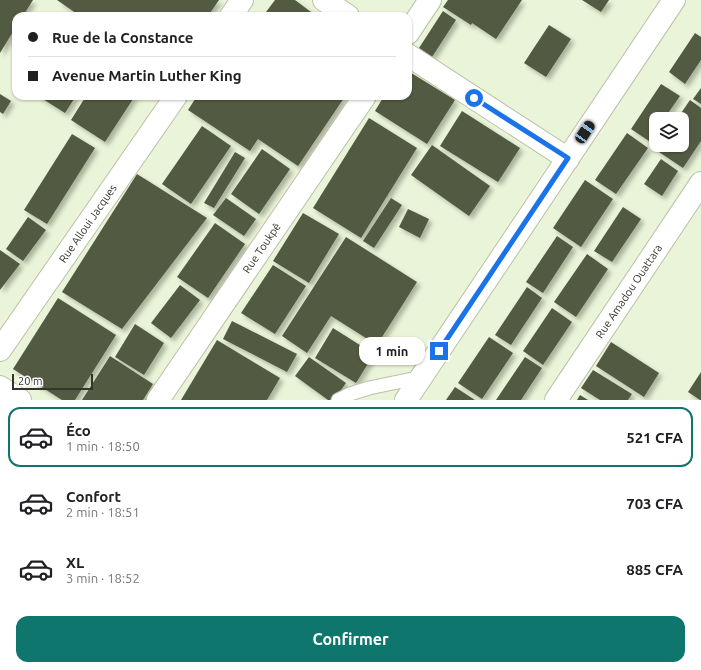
<!DOCTYPE html>
<html lang="fr">
<head>
<meta charset="utf-8">
<style>
	body { margin:0; font-family:Ubuntu,sans-serif; background:#f2f2f2; color:#202124; height:100vh; display:flex; flex-direction:column; font-size:15px; white-space:nowrap }
	* { box-sizing:border-box; margin:0 }
	p { font-size:13px; color:#757577 }
	.icon { flex:none; width:22px; height:22px; fill:none; stroke:currentColor; stroke-width:2; stroke-linecap:round; stroke-linejoin:round }
	.map { position:relative; height:400px; overflow:hidden }
	.sheet { display:flex; flex-direction:column; background:#fff; flex:1 }
	.sheet>* { flex:none }
	.guide { position:absolute; left:12px; top:12px; width:400px; height:88px; border-radius:12px; box-shadow:0 1px 3px #0004; display:grid; align-content:center; height:88px; padding:0 16px; background:#fff }
	.tools { position:absolute; left:649px; top:112px; display:grid; gap:8px }
	.tools a { display:grid; place-items:center; width:40px; height:40px; border-radius:8px; background:#fff; box-shadow:0 1px 3px #0004; font-size:20px }
	.scale { position:absolute; left:12px; bottom:10px; width:81px; box-sizing:border-box; padding-left:4px; border:2px solid #31352a; border-top:0; font-size:11px; line-height:14px; white-space:nowrap; color:#31352a; -webkit-text-stroke:3px #fff; paint-order:stroke }
	.end { position:absolute; width:18px; height:18px; margin:-9px; border:5px solid #1a73e8; background:#fff; box-shadow:0 0 0 2px #fff }
	.from { border-radius:50% }
	.bubble { position:absolute; height:28px; border-radius:12px; background:#fff; box-shadow:0 1px 3px #0004; font-size:13px; font-weight:600; line-height:28px; text-align:center }
	.car { position:absolute; width:12px; height:24px; margin:-12px -6px; border-radius:5px; box-shadow:0 0 3px 1px #0007; background:linear-gradient(#222 24%,#8ab4d8 0 40%,#222 0 76%,#8ab4d8 0 86%,#222 0) }
	.guide b { display:flex; align-items:center; gap:14px; height:38px; font-size:15px }
	.guide b+b { border-top:1px solid #e0e0e0 }
	.guide i { width:10px; height:10px; background:#202124 }
	ul { padding:7px 0 0; list-style:none }
	li { display:flex; align-items:center; gap:12px; height:60px; margin:0 8px 6px; padding:0 8px; border:2px solid transparent; border-radius:12px }
	li div { flex:1 }
	li b { display:block; font-size:15px }
	li em { font-style:normal; font-weight:600 }
	li.active { border-color:#0f766e }
	li>.icon { width:36px; height:36px; stroke-width:1.5 }
	.cta { display:flex; gap:8px; margin-top:auto; padding:8px 16px }
	.cta a { flex:1; height:46px; border-radius:12px; background:#0f766e; color:#fff; font-size:16px; font-weight:600; line-height:46px; text-align:center }
	.map>svg:first-child { display:block }
	.building { fill:#525a42; filter:url(#shadow) }
	.lines { fill:none; stroke-linecap:round; stroke-linejoin:round }
	.service-casing { stroke:#b8c2a7; stroke-width:15 }
	.minor-casing { stroke:#b8c2a7; stroke-width:24 }
	.tertiary-casing { stroke:#b8c2a7; stroke-width:24 }
	.service { stroke:#fff; stroke-width:13 }
	.minor { stroke:#fff; stroke-width:22 }
	.tertiary { stroke:#fff; stroke-width:22 }
	.route { stroke:#1a73e8; stroke-width:5 }
	.labels { text-anchor:middle; stroke-width:4; stroke-linejoin:round; paint-order:stroke }
	.street-label { font-size:11px; fill:#31352a; stroke:#fff }
</style>
</head>
<body>
<div class="map">
<svg width="701" height="400" viewBox="0 0 701 400">
	<defs>
		<filter id="shadow"><feDropShadow dx="3.5" dy="3.5" stdDeviation="2" flood-color="#0004"/></filter>
	</defs>
	<rect width="100%" height="100%" fill="#eaf4d8"/>
	<g class="building">
		<path d="M0 0H33L23 16H16V27L0 53Z"/>
		<path d="M57 0H219L208 16H80Z"/>
		<path d="M275 0H295L315 15 314 16H263Z"/>
		<path d="M448 0H522L496 39 472 23 471 25 443 7Z"/>
		<path d="M582 0H609L601 12Z"/>
		<path d="M443 11 456 20 432 57 419 48Z"/>
		<path d="M549 25 571 39 546 77 524 63Z"/>
		<path d="M695 33 701 37V60L685 84 669 72Z"/>
		<path d="M408 71 455 100 427 144 375 111 384 96H408Z"/>
		<path d="M661 84 680 96 664 119H656V132L649 141 631 129Z"/>
		<path d="M701 88V104L693 99Z"/>
		<path d="M0 94 11 101 3 114 0 112Z"/>
		<path d="M38 96H76L65 113Z"/>
		<path d="M86 96H135L105 142 71 120Z"/>
		<path d="M197 96H340L344 98 298 166 258 139 250 151 188 110Z"/>
		<path d="M690 100 701 108V141L683 168 656 150 660 145H682V119H677Z"/>
		<path d="M462 111 520 148 498 182 440 146Z"/>
		<path d="M369 118 417 148 361 238 313 208Z"/>
		<path d="M202 126 231 146 191 204 162 184Z"/>
		<path d="M627 133 648 148 616 194 595 180Z"/>
		<path d="M72 134 95 148 47 224 24 210Z"/>
		<path d="M432 145 490 186 469 216 411 175Z"/>
		<path d="M262 149 290 169 259 214 231 194Z"/>
		<path d="M235 152 245 158 214 208 204 203Z"/>
		<path d="M661 159 678 171 662 196 644 184Z"/>
		<path d="M137 174 207 218 122 329 62 292Z"/>
		<path d="M585 180 613 199 581 247 553 228Z"/>
		<path d="M226 198 256 219 244 236 213 215Z"/>
		<path d="M391 198 402 205 374 248 363 241Z"/>
		<path d="M623 207 641 219 612 262 594 251Z"/>
		<path d="M408 209 429 219 420 238 399 227Z"/>
		<path d="M303 213 339 234 309 283 273 261Z"/>
		<path d="M28 217 46 230 23 261 6 249Z"/>
		<path d="M215 223 245 244 208 298 177 277Z"/>
		<path d="M557 236 573 247 543 293 526 282Z"/>
		<path d="M346 237 417 282 377 345 331 316 307 353 282 336Z"/>
		<path d="M0 250 20 264 0 290Z"/>
		<path d="M587 254 608 269 576 317 554 302Z"/>
		<path d="M273 265 306 286 275 334 241 313Z"/>
		<path d="M180 285 200 300 171 338 151 323Z"/>
		<path d="M527 287 542 298 511 345 495 335Z"/>
		<path d="M58 298 116 335 75 400H62L13 369Z"/>
		<path d="M552 308 572 322 543 365 523 351Z"/>
		<path d="M232 321 297 354 287 372 223 339Z"/>
		<path d="M135 324 164 343 144 375 115 357Z"/>
		<path d="M333 328 374 354 356 383 315 358Z"/>
		<path d="M489 337 513 353 482 399 458 383Z"/>
		<path d="M217 340 280 378 267 400H181Z"/>
		<path d="M611 342 659 373 644 397 596 366Z"/>
		<path d="M110 356 153 384 143 400H82Z"/>
		<path d="M309 357 346 383 334 400H328L295 376Z"/>
		<path d="M525 357 542 368 521 400H496Z"/>
		<path d="M593 370 632 394 628 400H600L581 388Z"/>
		<path d="M701 372V400H700L688 392Z"/>
		<path d="M455 387 475 400H446Z"/>
		<path d="M580 395 588 400H577Z"/>
	</g>
	<g class="lines">
		<defs>
			<path id="service" d="M338 400 350 394 369 388 422 377"/>
			<g id="minor">
				<path d="M324 0 348 16"/>
				<path d="M231 16 242 0"/>
				<path d="M408 33 430 0"/>
				<path d="M408 55 568 159"/>
				<path id="s1" d="M0 350 176 96"/>
				<path id="s2" d="M158 400 365 96"/>
				<path id="s3" d="M556 400 701 183"/>
			</g>
			<g id="tertiary">
				<path d="M0 387 20 400"/>
				<path d="M406 400 674 0"/>
			</g>
		</defs>
		<use href="#service" class="service-casing"/>
		<use href="#minor" class="minor-casing"/>
		<use href="#tertiary" class="tertiary-casing"/>
		<use href="#service" class="service"/>
		<use href="#minor" class="minor"/>
		<use href="#tertiary" class="tertiary"/>
	</g>
	<g class="lines">
		<path class="route" d="M439 351 568 158 474 98"/>
	</g>
	<g class="labels">
		<g class="street-label">
			<text dy="4" stroke="none"><textPath href="#s1" startOffset="154">Rue Alloui Jacques</textPath></text>
			<text dy="4" stroke="none"><textPath href="#s2" startOffset="184">Rue Toukpê</textPath></text>
			<text dy="4" stroke="none"><textPath href="#s3" startOffset="131">Rue Amadou Ouattara</textPath></text>
		</g>
	</g>
</svg>
<div class="tools">
<a><svg class="icon" aria-label="layers" viewBox="0 0 24 24"><path d="M12 4l9 5-9 5-9-5zM3 14l9 5 9-5"/></svg></a>
</div>
<div class="scale">20 m</div>
<i class="end from" style="left:474px;top:98px"></i>
<i class="end" style="left:439px;top:351px"></i>
<div class="bubble" style="left:359px;top:337px;width:66px">1 min</div>
<i class="car" style="left:585px;top:132px;rotate:34deg"></i>
<div class="guide">
<b><i class="from"></i>Rue de la Constance</b>
<b><i></i>Avenue Martin Luther King</b>
</div>
</div>
<section class="sheet">
<ul>
<li class="active"><svg class="icon" aria-label="car" viewBox="0 0 24 24"><path d="M5 17H2v-5l4-1 3-4h7l3 4 3 1v5h-3M9 17h6M6 11h13"/><circle cx="7" cy="17" r="2"/><circle cx="17" cy="17" r="2"/></svg><div><b>Éco</b><p>1 min · 18:50</p></div><em>521 CFA</em></li>
<li><svg class="icon" aria-label="car" viewBox="0 0 24 24"><path d="M5 17H2v-5l4-1 3-4h7l3 4 3 1v5h-3M9 17h6M6 11h13"/><circle cx="7" cy="17" r="2"/><circle cx="17" cy="17" r="2"/></svg><div><b>Confort</b><p>2 min · 18:51</p></div><em>703 CFA</em></li>
<li><svg class="icon" aria-label="car" viewBox="0 0 24 24"><path d="M5 17H2v-5l4-1 3-4h7l3 4 3 1v5h-3M9 17h6M6 11h13"/><circle cx="7" cy="17" r="2"/><circle cx="17" cy="17" r="2"/></svg><div><b>XL</b><p>3 min · 18:52</p></div><em>885 CFA</em></li>
</ul>
<div class="cta"><a>Confirmer</a></div>
</section>
</body>
</html>
